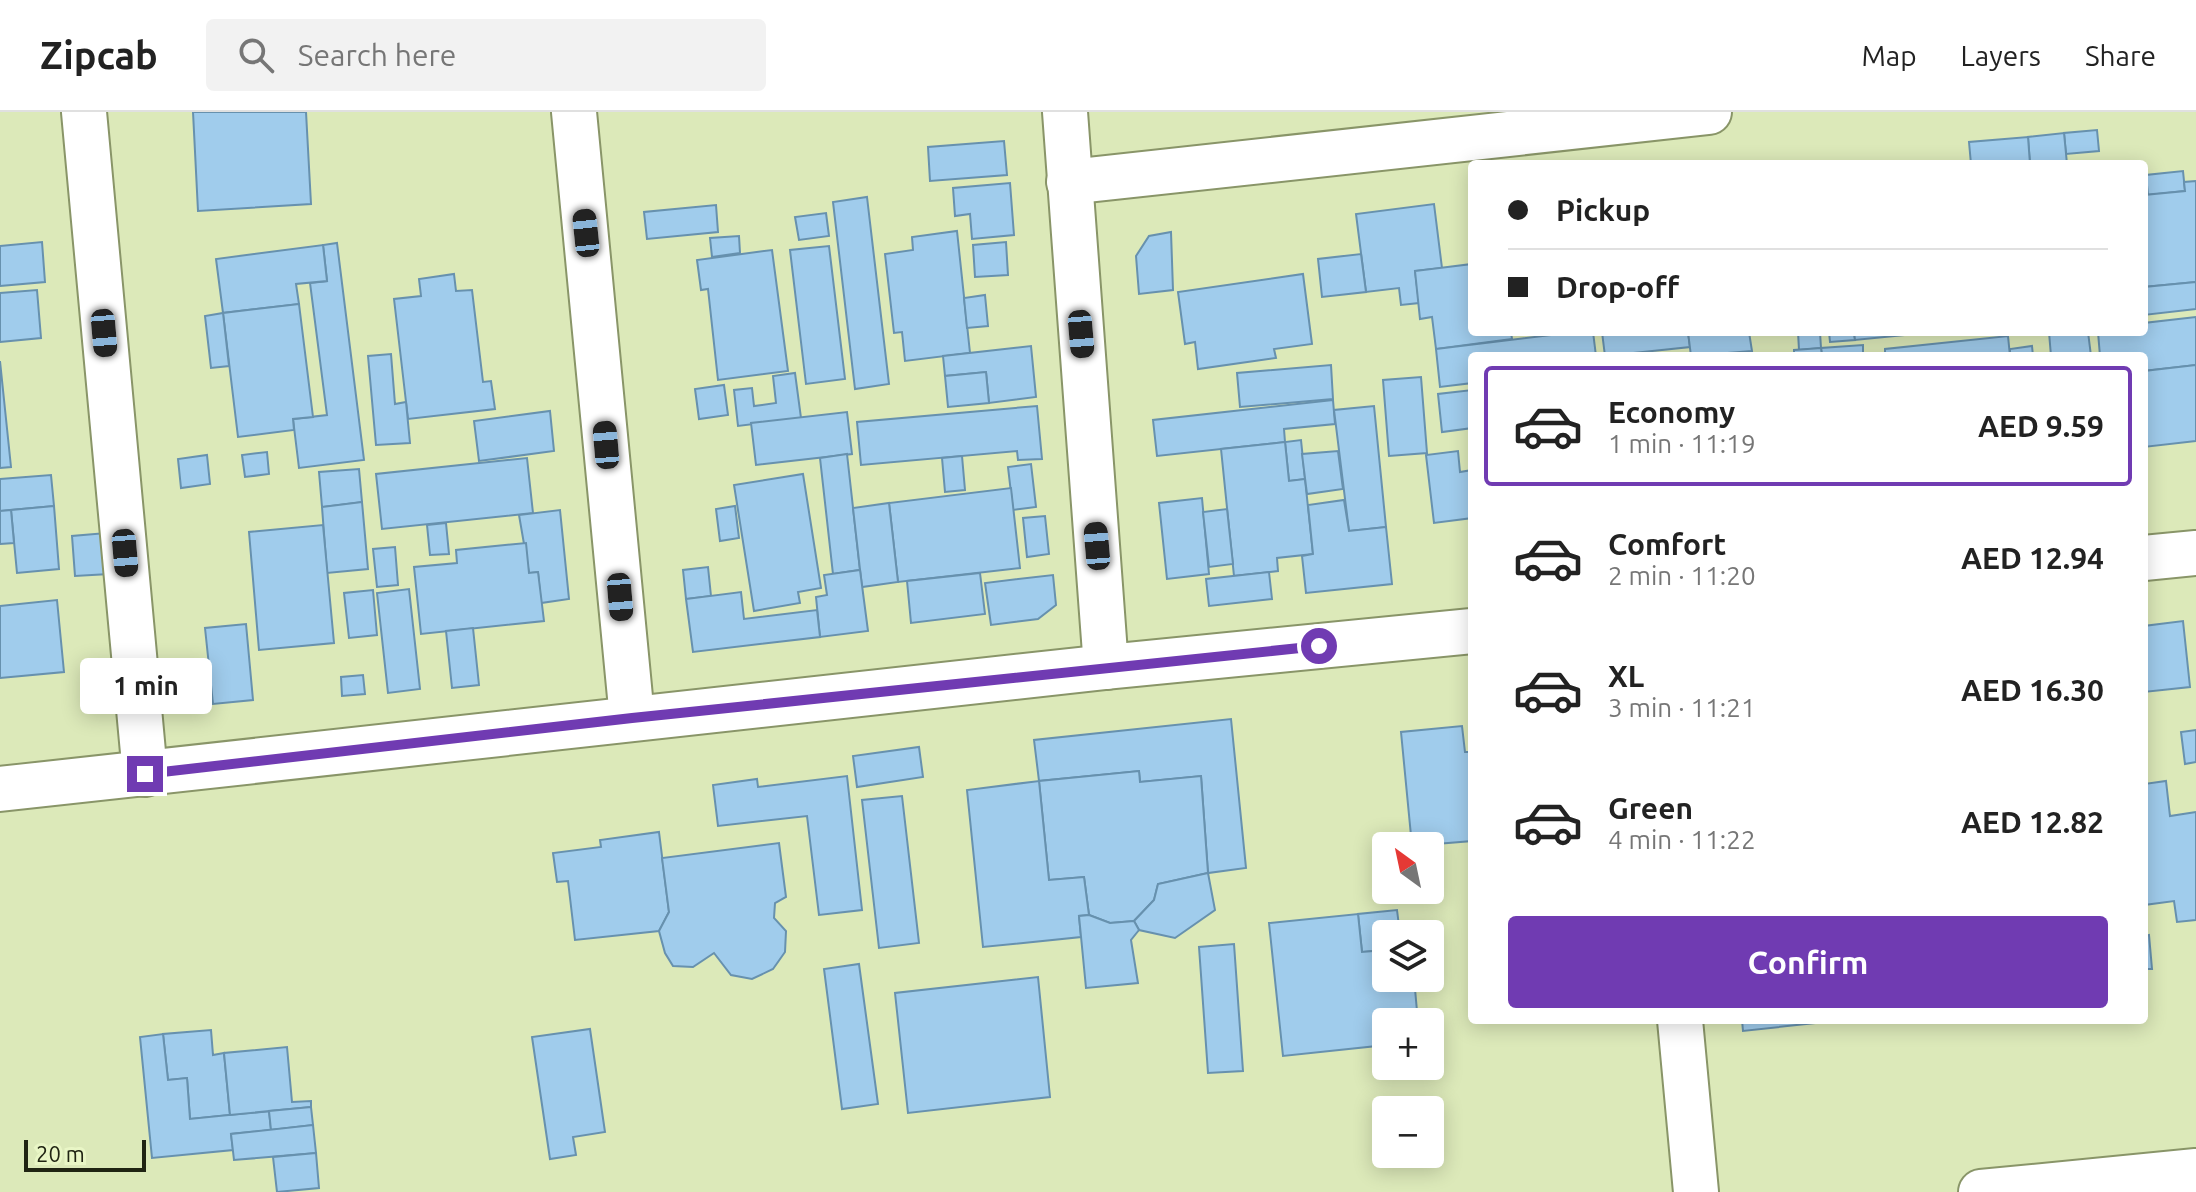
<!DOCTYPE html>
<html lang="en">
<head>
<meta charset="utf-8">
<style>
	body { margin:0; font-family:Ubuntu,sans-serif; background:#f2f2f2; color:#222; height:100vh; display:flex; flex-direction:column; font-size:30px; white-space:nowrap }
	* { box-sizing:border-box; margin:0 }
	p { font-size:26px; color:#767676 }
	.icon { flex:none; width:44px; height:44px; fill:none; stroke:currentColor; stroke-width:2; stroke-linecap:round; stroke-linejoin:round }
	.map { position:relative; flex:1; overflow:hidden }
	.details { position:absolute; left:1468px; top:240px; width:680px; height:672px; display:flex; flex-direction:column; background:#fff; border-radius:8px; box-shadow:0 4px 20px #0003 }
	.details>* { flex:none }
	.banner { position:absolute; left:1468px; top:48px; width:680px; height:176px; border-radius:8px; box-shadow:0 4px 20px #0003; display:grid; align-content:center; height:176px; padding:0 40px; background:#fff }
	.needle { width:52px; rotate:327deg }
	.controls { position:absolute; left:1372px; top:720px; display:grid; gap:16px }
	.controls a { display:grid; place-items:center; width:72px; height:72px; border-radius:8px; background:#fff; box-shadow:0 4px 20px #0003; font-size:40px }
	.scale { position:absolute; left:24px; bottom:20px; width:122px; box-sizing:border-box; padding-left:8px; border:4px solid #202413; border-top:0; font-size:22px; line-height:28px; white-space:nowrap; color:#202413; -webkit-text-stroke:6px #e9f6c6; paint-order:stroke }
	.end { position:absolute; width:36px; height:36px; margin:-18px; border:10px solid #703bb2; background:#fff; box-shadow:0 0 0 4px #fff }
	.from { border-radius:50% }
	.bubble { position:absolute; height:56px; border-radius:8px; background:#fff; box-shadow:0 4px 20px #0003; font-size:26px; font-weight:600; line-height:56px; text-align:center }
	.car { position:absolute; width:24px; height:48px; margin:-24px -12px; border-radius:10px; box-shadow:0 0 6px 2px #0007; background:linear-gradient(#222 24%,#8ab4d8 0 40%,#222 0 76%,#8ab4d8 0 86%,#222 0) }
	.banner b { display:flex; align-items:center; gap:28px; height:76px; font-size:30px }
	.banner b+b { border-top:2px solid #e0e0e0 }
	.banner i { width:20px; height:20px; background:#222 }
	ul { padding:14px 0 0; list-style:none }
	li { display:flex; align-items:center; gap:24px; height:120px; margin:0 16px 12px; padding:0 24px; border:4px solid transparent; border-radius:8px }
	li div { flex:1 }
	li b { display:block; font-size:30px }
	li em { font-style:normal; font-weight:600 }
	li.active { border-color:#703bb2 }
	li>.icon { width:72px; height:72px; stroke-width:1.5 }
	.primary-button { display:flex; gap:16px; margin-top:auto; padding:16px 40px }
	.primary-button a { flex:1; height:92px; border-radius:8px; background:#703bb2; color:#fff; font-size:32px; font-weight:600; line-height:92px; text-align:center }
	header { display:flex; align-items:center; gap:48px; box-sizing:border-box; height:112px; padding:0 40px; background:#fff; border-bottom:2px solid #e0e0e0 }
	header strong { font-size:38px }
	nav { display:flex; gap:44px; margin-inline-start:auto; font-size:28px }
	.search { width:560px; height:72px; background:#f2f2f2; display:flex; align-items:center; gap:20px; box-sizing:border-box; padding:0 28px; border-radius:8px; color:#767676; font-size:30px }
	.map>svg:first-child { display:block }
	.building { fill:#a0ccec; stroke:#6791ae; stroke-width:2 }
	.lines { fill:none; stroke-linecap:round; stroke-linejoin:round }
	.minor-casing { stroke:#899568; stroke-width:48 }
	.minor { stroke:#fff; stroke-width:44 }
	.route { stroke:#703bb2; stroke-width:10 }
</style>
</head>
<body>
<header>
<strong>Zipcab</strong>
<div class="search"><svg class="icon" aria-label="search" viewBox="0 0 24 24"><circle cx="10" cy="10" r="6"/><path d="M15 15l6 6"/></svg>Search here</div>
<nav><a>Map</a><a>Layers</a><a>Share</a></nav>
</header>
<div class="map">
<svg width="2196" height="1080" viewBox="0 0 2196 1080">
	<rect width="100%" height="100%" fill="#dce9b9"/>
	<g class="building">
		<path d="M193 0H306L311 92 198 99Z"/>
		<path d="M2097 18 2099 39 2066 42 2064 21Z"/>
		<path d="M2064 21 2067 52H2030L2028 25Z"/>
		<path d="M2028 25 2030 52H1971L1969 30Z"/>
		<path d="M1004 29 1007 63 930 69 928 35Z"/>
		<path d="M2183 59 2185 79 2148 83 2146 63Z"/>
		<path d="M2196 69V170L2144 175V83L2185 79 2184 70Z"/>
		<path d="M1010 71 1014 123 972 127 970 102 955 104 953 76Z"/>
		<path d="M867 85 889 272 855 277 833 90Z"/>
		<path d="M1434 92 1442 156 1415 159 1419 191 1401 193 1399 176 1366 180 1356 102Z"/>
		<path d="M716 93 718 120 647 127 644 100Z"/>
		<path d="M826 101 829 124 799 128 795 105Z"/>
		<path d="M957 119 970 241 905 249 902 220 894 221 885 142 913 138 912 125Z"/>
		<path d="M1171 120 1173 178 1139 182 1136 144 1149 124Z"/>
		<path d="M739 124 740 141 712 145 710 126Z"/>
		<path d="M42 130 45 170 0 174V134Z"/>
		<path d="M1006 130 1008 163 975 165 973 133Z"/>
		<path d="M337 131 364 348 299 356 293 307 327 303 310 171 327 169 323 133Z"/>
		<path d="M323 133 327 169 296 172 299 192 223 201 216 147Z"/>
		<path d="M829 134 845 267 806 272 790 138Z"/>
		<path d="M772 138 788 259 718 268 708 177 701 178 697 148Z"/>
		<path d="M1361 142 1366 180 1322 185 1318 147Z"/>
		<path d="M1472 152V220H1511L1512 227 1436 237 1432 205 1420 207 1415 159Z"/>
		<path d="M454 162 456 179 472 178 483 270 491 269 495 297 408 307 394 187 421 184 419 167Z"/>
		<path d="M1303 162 1312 232 1274 237 1276 246 1198 257 1195 230 1185 232 1178 180Z"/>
		<path d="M2196 170V197L2144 203V175Z"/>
		<path d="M37 178 41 226 0 230V181Z"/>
		<path d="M985 183 988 214 967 216 964 186Z"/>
		<path d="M299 192 313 305 293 307 294 318 238 325 223 201Z"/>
		<path d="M223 201 229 254 211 256 205 204Z"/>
		<path d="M2196 205V253L2144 259V244H2100L2098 220H2144V211Z"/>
		<path d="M1576 220H1593L1596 244H1472V271L1440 275 1436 237Z"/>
		<path d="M1602 220H1688L1690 235 1605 244Z"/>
		<path d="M1688 220H1749L1752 239 1691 244Z"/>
		<path d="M1798 220H1820L1821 236 1799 238Z"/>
		<path d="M1829 220H1854L1855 228 1830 230Z"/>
		<path d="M1854 220H1914V222L1855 228Z"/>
		<path d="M2049 220H2088L2091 244H2051Z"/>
		<path d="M2008 224 2010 244H1885V237Z"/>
		<path d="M1863 233V244H1822L1821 236Z"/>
		<path d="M1031 234 1036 285 989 291 986 260 945 264 943 244Z"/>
		<path d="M2032 234 2033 244H2010V237Z"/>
		<path d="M1821 236 1822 244H1794V238Z"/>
		<path d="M391 242 395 292 406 290 410 331 376 333 368 244Z"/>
		<path d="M0 249 11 355 0 356Z"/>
		<path d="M1331 253 1333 287 1240 295 1237 261Z"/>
		<path d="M2196 253V329L2144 335V259Z"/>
		<path d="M986 260 989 291 948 295 945 264Z"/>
		<path d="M795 261 801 306 738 314 734 278 752 276 754 294 776 291 773 264Z"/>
		<path d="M1421 265 1427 341 1389 344 1383 268Z"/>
		<path d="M724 273 728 303 699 307 695 277Z"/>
		<path d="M1472 278V316L1442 320 1438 282Z"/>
		<path d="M1333 288 1335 312 1284 317 1285 330 1157 344 1153 308Z"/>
		<path d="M1037 294 1042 347 1018 348 1017 339 861 353 857 310Z"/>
		<path d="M1374 294 1386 415 1349 419 1334 298Z"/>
		<path d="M550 299 554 339 479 349 474 309Z"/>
		<path d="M847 300 852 342 756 353 751 311Z"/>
		<path d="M1301 328 1305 367 1289 369 1285 330Z"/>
		<path d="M1285 330 1289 369 1305 367 1313 442 1277 446 1278 459 1234 464 1221 337Z"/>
		<path d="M1338 339 1343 377 1307 382 1302 342Z"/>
		<path d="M1458 339 1460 360 1472 358V406L1434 411 1426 343Z"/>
		<path d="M267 340 269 362 245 365 242 343Z"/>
		<path d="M847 342 860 458 833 462 820 346Z"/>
		<path d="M207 343 210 372 181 376 178 347Z"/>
		<path d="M962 344 965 378 945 380 942 346Z"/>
		<path d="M527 346 533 401 382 417 376 362Z"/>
		<path d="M1031 352 1036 395 1013 398 1008 355Z"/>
		<path d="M359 357 362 390 322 395 319 360Z"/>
		<path d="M803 362 821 476 798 480 800 491 754 499 734 373Z"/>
		<path d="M51 363 54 394 0 399V367Z"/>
		<path d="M1011 376 1020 456 898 470 889 391Z"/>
		<path d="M1202 386 1209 462 1167 467 1159 391Z"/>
		<path d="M1344 388 1349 419 1386 415 1392 472 1306 481 1302 444 1313 442 1308 393Z"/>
		<path d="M362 390 368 457 327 461 322 395Z"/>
		<path d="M889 391 898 470 862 475 853 396Z"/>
		<path d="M54 394 59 457 17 461 11 398Z"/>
		<path d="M735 394 739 426 720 429 716 397Z"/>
		<path d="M1227 397 1233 452 1209 455 1203 400Z"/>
		<path d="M11 398 14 431 0 432V399Z"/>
		<path d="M560 398 569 487 541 491 538 460 529 461 519 403Z"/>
		<path d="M1045 404 1049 442 1027 445 1023 406Z"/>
		<path d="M446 411 449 442 430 443 427 413Z"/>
		<path d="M323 413 334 531 259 538 249 420Z"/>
		<path d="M106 421 109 462 75 464 72 424Z"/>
		<path d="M526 431 529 461 538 460 544 509 421 522 414 455 457 451 456 438Z"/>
		<path d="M395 435 398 473 377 475 373 437Z"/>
		<path d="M708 455 711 484 686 487 683 458Z"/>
		<path d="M860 458 868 519 820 525 816 485 827 483 824 463Z"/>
		<path d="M1269 460 1272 487 1209 494 1206 467Z"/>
		<path d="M980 461 985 502 911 511 907 469Z"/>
		<path d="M1053 463 1056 493 1038 507 991 513 985 471Z"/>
		<path d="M409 477 420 577 388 581 377 481Z"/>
		<path d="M373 478 377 523 349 526 344 481Z"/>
		<path d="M741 480 744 507 817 498 820 525 693 540 686 487Z"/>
		<path d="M57 488 64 560 0 566V494Z"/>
		<path d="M2183 509 2190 575 2144 580V514Z"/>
		<path d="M246 512 253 588 213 592 205 516Z"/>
		<path d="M473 516 479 573 452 576 446 519Z"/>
		<path d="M363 563 365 582 342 584 341 565Z"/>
		<path d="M1231 607 1246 756 1208 761 1201 664 1140 670 1139 659 1039 669 1034 628Z"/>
		<path d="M1462 614 1465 640H1472V729L1412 734 1401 620Z"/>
		<path d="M2196 618V650L2185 652 2181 620Z"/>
		<path d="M919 635 923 665 857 675 853 644Z"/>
		<path d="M1139 659 1140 670 1201 664 1208 761 1158 772 1154 788 1134 809 1110 811 1089 803 1084 765 1049 768 1039 669Z"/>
		<path d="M847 664 862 798 819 803 807 704 718 714 713 673 757 667 758 675Z"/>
		<path d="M1039 669 1049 768 1084 765 1089 803 1079 804 1081 825 983 835 967 678Z"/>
		<path d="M2166 669 2170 704 2196 700V808L2177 810 2174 789 2144 793V672Z"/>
		<path d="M902 684 919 831 879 836 862 688Z"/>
		<path d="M659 720 669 800 659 819 575 828 568 769 557 770 553 741 601 735 600 728Z"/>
		<path d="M779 731 786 785 775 791 774 806 786 819 785 840 773 857 752 867 731 863 714 841 693 855 673 854 665 841 659 819 669 800 662 746Z"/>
		<path d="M1208 761 1215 798 1175 826 1139 818 1134 809 1154 788 1158 772Z"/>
		<path d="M1397 798 1400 822H1386V838L1362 840 1358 802Z"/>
		<path d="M1358 802 1362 840 1386 838V866H1414L1418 910H1386V933L1283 944 1269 811Z"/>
		<path d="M1089 803 1110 811 1134 809 1139 818 1131 828 1138 871 1086 876 1079 804Z"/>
		<path d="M2149 823 2152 857H2144V824Z"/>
		<path d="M1234 832 1243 959 1208 961 1199 835Z"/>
		<path d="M859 852 878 992 842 997 824 857Z"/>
		<path d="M1038 865 1050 985 908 1001 895 881Z"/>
		<path d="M1742 908H1824V910L1743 919Z"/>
		<path d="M590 917 605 1020 573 1025 576 1043 550 1047 532 925Z"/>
		<path d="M211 918 213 943 224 941 230 1003 190 1007 187 966 168 968 163 922Z"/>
		<path d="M163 922 168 968 187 966 190 1007 269 999 271 1018 231 1022 233 1038 152 1046 140 925Z"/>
		<path d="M287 935 292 990 311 989V995L230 1003 224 941Z"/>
		<path d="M311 995 313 1013 271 1018 269 999Z"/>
		<path d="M313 1013 316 1041 234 1048 231 1022Z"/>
		<path d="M316 1041 319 1076 277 1080 273 1045Z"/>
	</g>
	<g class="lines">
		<defs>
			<g id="minor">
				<path d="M84 0 145 662"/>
				<path d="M574 0 632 606"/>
				<path d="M1065 0 1106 555"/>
				<path d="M1069 70 1709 0"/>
				<path d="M2144 446 2196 441"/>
				<path d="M0 677 1106 555 1472 519"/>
				<path d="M1680 908 1696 1080"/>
				<path d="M1981 1080 2196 1059"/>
			</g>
		</defs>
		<use href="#minor" class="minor-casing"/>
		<use href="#minor" class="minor"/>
	</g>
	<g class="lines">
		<path class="route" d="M145 662 632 606 1319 534"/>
	</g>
</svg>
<div class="controls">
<a><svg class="needle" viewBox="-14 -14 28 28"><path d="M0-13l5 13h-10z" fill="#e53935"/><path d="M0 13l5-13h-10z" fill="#767676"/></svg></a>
<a><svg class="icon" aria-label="layers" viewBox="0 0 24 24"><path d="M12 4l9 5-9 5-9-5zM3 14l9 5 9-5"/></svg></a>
<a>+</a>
<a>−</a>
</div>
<div class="scale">20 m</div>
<i class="end from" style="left:1319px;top:534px"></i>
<i class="end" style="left:145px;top:662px"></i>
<div class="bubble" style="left:80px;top:546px;width:132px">1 min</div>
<i class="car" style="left:586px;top:121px;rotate:354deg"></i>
<i class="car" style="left:104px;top:221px;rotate:175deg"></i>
<i class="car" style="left:1081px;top:222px;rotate:175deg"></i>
<i class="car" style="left:606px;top:333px;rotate:355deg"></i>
<i class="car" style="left:1097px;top:434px;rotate:355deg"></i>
<i class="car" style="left:125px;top:441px;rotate:175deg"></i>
<i class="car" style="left:620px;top:485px;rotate:175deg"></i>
<div class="banner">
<b><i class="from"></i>Pickup</b>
<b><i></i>Drop-off</b>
</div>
<section class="details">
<ul>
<li class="active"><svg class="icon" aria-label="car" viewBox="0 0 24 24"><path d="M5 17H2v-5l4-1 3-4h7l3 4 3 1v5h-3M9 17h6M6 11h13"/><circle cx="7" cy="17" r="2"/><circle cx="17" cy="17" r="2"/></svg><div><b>Economy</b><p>1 min · 11:19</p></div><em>AED 9.59</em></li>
<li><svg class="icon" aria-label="car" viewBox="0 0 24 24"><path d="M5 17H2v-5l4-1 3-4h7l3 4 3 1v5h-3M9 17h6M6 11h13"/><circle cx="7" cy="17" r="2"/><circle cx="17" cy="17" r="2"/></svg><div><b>Comfort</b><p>2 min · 11:20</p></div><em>AED 12.94</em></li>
<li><svg class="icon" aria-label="car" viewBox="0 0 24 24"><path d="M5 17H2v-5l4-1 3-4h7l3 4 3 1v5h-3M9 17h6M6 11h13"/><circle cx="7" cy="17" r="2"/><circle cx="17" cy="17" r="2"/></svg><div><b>XL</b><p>3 min · 11:21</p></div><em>AED 16.30</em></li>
<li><svg class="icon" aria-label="car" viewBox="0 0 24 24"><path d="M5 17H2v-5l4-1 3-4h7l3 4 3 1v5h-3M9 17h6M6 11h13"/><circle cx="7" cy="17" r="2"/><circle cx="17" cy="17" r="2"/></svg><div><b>Green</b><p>4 min · 11:22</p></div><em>AED 12.82</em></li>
</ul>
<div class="primary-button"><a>Confirm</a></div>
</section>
</div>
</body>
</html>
